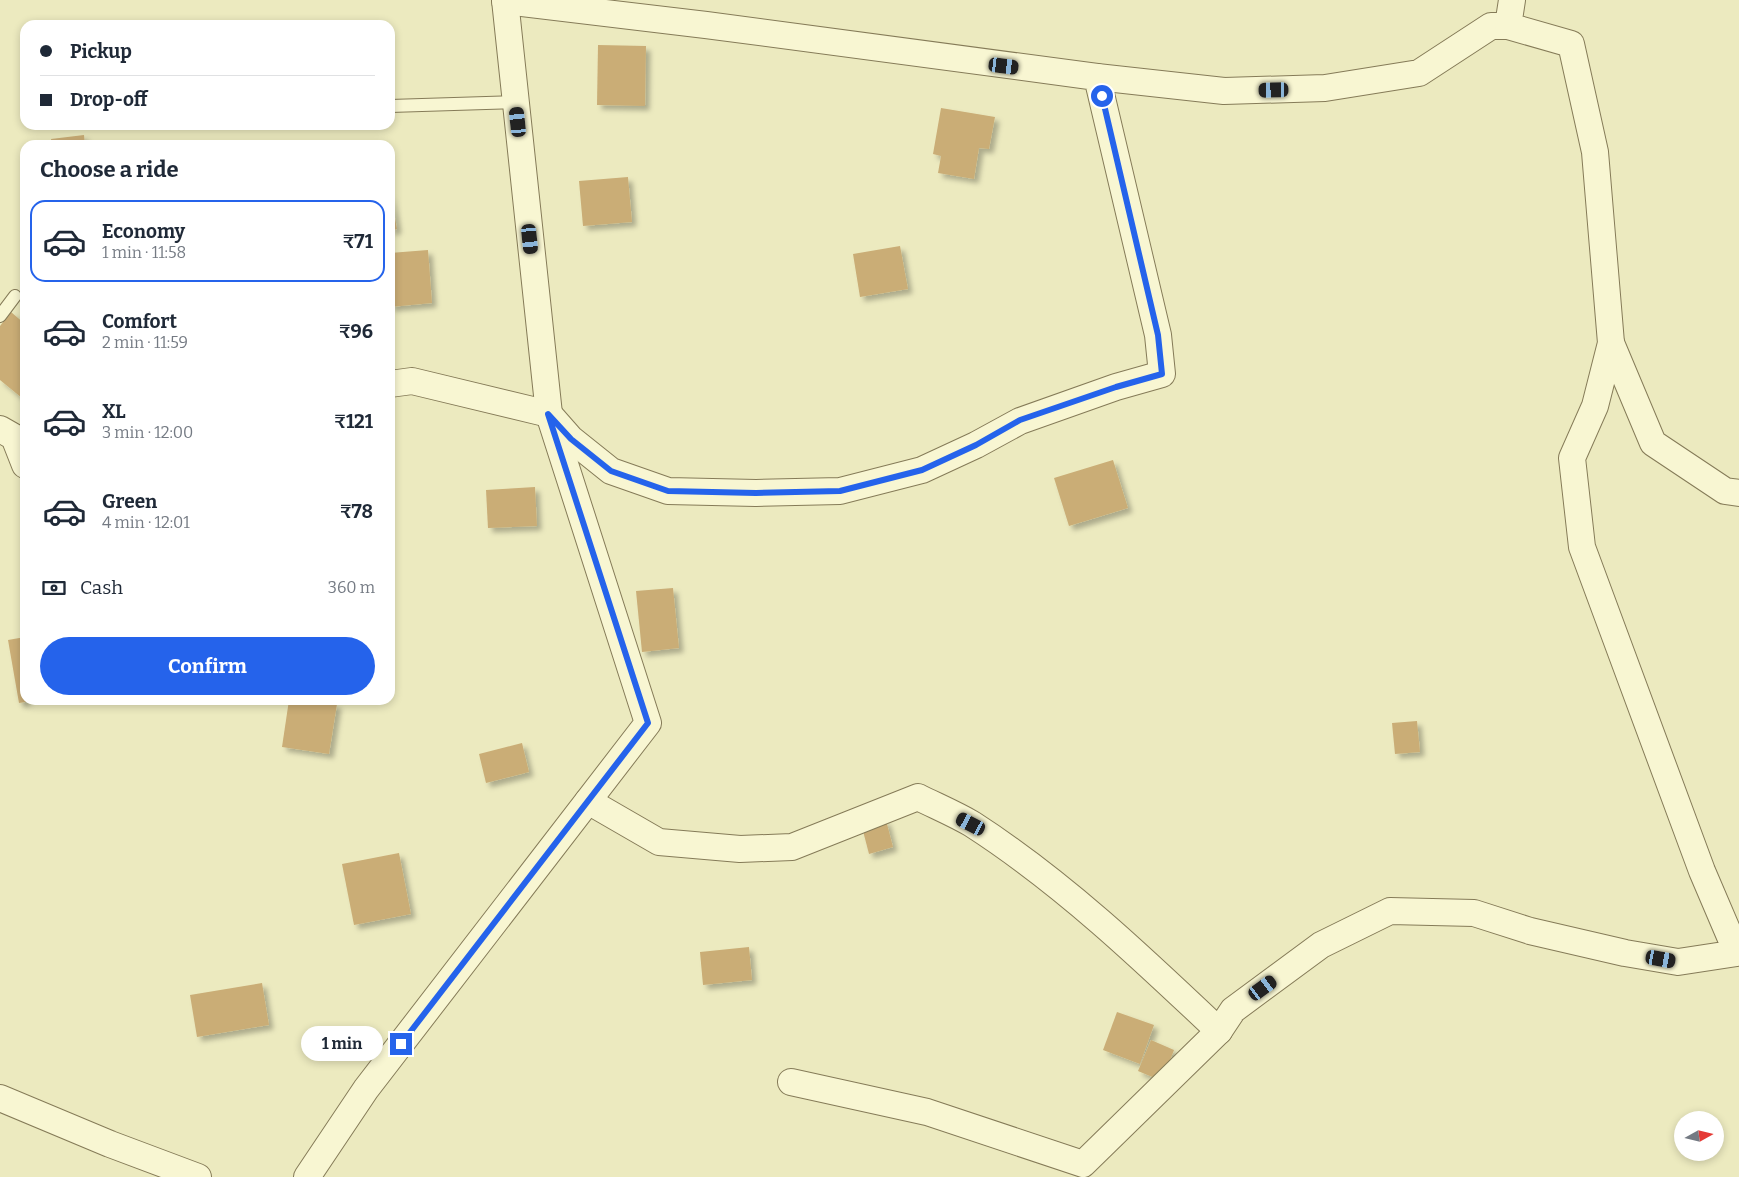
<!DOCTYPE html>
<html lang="en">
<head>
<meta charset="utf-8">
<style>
	body { margin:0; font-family:Bitter,serif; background:#f2f2f3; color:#1f2937; height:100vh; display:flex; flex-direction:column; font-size:19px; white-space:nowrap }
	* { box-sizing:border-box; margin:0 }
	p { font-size:16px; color:#747a83 }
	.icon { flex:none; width:28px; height:28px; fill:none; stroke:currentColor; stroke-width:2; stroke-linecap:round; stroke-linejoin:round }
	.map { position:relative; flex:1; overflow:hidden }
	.sheet { position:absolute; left:20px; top:140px; width:375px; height:565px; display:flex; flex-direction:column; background:#fff; border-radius:15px; box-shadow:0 2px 8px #0003 }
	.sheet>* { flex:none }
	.banner { position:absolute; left:20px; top:20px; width:375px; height:110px; border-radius:15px; box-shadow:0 2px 8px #0003; display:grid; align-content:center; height:110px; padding:0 20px; background:#fff }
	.needle { width:32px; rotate:82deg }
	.fabs { position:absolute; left:1674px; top:1111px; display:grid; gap:10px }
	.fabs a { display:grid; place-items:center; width:50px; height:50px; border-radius:50%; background:#fff; box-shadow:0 2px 8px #0003; font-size:25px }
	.end { position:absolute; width:22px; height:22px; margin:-11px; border:6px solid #2563eb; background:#fff; box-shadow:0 0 0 2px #fff }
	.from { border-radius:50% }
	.bubble { position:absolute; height:35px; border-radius:18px; background:#fff; box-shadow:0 2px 8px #0003; font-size:16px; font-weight:700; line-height:35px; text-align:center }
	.car { position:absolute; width:15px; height:30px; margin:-15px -8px; border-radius:6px; box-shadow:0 0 4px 1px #0007; background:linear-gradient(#222 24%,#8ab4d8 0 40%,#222 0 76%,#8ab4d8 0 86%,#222 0) }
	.banner b { display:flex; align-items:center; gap:18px; height:48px; font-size:19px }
	.banner b+b { border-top:1px solid #e0e1e3 }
	.banner i { width:12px; height:12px; background:#1f2937 }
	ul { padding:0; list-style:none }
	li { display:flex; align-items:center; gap:15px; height:82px; margin:0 10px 8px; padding:0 10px; border:2px solid transparent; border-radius:15px }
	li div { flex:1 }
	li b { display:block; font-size:19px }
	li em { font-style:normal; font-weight:700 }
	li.on { border-color:#2563eb }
	li>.icon { width:45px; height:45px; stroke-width:1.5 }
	h2 { padding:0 20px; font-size:22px; line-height:60px }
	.pay { display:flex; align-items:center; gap:12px; height:55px; padding:0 20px; font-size:19px }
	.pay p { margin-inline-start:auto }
	.cta { display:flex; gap:10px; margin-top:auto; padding:10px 20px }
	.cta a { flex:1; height:58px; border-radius:30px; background:#2563eb; color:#fff; font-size:20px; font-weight:700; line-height:58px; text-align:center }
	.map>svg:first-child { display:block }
	.building { fill:#caad76; filter:url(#shadow) }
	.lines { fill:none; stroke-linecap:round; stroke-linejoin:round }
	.service-casing { stroke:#857b58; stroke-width:14 }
	.minor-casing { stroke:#857b58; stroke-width:28 }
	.service { stroke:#f8f6d2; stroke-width:12 }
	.minor { stroke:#f8f6d2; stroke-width:26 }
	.route { stroke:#2563eb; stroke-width:6 }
</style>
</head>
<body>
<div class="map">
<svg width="1739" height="1177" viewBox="0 0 1739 1177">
	<defs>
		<filter id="shadow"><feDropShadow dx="4.5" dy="4.5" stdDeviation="2.5" flood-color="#0004"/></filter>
	</defs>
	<rect width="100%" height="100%" fill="#eceabf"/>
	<g class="building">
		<path d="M598 45 646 46 645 106 597 105Z"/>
		<path d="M941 108 995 117 989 149 979 148 974 179 938 173 941 156 933 154Z"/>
		<path d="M84 135 85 145H52L51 139Z"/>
		<path d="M628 177 632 222 583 226 579 181Z"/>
		<path d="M390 192 397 229 390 231Z"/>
		<path d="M900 246 908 289 860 297 853 254Z"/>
		<path d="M428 250 432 303 390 307V253Z"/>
		<path d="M11 312 25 324V395L22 398 0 380V326Z"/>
		<path d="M1113 460 1128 508 1069 526 1054 478Z"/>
		<path d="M535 487 537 526 488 528 486 490Z"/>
		<path d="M673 588 679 648 642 652 636 591Z"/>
		<path d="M25 637V700L31 701 19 703 8 640Z"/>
		<path d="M289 700H311L337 704 329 754 282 747Z"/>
		<path d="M1417 721 1420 752 1395 754 1392 723Z"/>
		<path d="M522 743 529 772 486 783 479 754Z"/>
		<path d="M886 820 893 847 869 854 862 827Z"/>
		<path d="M399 853 411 914 354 925 342 864Z"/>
		<path d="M749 947 752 980 703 985 700 952Z"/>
		<path d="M262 983 269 1025 197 1037 190 995Z"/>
		<path d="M1117 1012 1154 1025 1140 1064 1103 1050Z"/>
		<path d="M1151 1040 1174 1050 1162 1081 1138 1071Z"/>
	</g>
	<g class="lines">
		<defs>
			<g id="service">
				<path d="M390 106 516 102"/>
				<path d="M0 316 15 296"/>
			</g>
			<g id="minor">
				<path d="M1097 77 1224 91 1325 88 1419 73 1491 26H1508"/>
				<path d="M1611 343 1653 443 1725 491 1739 493"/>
				<path d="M390 384 412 381 549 414 571 439 611 471 668 491 756 493 840 491 922 470 976 445 1020 421 1116 387 1162 374 1158 335 1097 77 706 25 505 1"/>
				<path d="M0 429 14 437 25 465"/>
				<path d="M588 801 659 842 740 849 792 847 918 797C936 806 955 814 972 824 1062 882 1141 957 1219 1031L1233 1010 1321 945 1390 911 1474 913 1530 931 1625 953 1678 962 1737 953 1702 871 1582 547 1572 458 1595 406 1611 343 1595 152 1571 44 1508 26 1512 0"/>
				<path d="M791 1082 927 1112 1083 1164 1219 1031"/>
				<path d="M0 1098 110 1144 198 1177"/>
				<path d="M307 1177 366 1089 648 723 549 414 505 0"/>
			</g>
		</defs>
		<use href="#service" class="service-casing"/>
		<use href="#minor" class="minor-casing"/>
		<use href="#service" class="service"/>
		<use href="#minor" class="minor"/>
	</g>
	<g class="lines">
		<path class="route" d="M401 1044 648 723 548 414 571 439 611 471 668 491 756 493 840 491 922 470 976 445 1020 420 1116 387 1162 374 1158 335 1102 96"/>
	</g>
</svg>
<div class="fabs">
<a><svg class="needle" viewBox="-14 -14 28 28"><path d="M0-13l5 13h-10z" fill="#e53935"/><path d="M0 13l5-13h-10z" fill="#747a83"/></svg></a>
</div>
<i class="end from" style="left:1102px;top:96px"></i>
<i class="end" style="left:401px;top:1044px"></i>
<div class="bubble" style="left:301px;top:1026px;width:82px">1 min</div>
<i class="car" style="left:1004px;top:66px;rotate:97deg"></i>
<i class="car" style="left:1274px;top:90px;rotate:269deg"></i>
<i class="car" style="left:518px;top:122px;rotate:354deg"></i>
<i class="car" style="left:530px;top:239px;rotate:174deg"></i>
<i class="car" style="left:971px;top:824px;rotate:297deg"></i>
<i class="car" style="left:1661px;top:959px;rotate:100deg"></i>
<i class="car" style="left:1263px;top:988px;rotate:54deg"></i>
<div class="banner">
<b><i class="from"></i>Pickup</b>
<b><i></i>Drop-off</b>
</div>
<section class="sheet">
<h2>Choose a ride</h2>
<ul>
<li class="on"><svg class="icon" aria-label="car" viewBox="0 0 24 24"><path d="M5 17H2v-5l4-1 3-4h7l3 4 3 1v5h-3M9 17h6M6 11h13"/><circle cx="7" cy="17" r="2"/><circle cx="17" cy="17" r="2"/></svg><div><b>Economy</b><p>1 min · 11:58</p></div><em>₹71</em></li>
<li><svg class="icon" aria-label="car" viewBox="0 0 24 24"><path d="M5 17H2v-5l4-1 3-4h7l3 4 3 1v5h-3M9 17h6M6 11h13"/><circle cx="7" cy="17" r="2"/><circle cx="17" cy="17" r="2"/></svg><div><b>Comfort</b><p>2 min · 11:59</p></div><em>₹96</em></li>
<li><svg class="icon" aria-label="car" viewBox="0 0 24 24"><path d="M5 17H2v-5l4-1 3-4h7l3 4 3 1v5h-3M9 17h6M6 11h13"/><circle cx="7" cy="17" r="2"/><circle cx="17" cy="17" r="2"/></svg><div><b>XL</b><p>3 min · 12:00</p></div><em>₹121</em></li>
<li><svg class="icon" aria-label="car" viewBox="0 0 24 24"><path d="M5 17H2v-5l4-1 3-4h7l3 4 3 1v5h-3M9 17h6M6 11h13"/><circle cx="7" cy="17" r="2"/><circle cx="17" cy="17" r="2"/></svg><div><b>Green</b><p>4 min · 12:01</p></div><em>₹78</em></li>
</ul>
<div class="pay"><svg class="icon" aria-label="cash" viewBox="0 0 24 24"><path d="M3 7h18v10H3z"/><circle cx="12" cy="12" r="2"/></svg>Cash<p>360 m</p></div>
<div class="cta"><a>Confirm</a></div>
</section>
</div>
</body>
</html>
